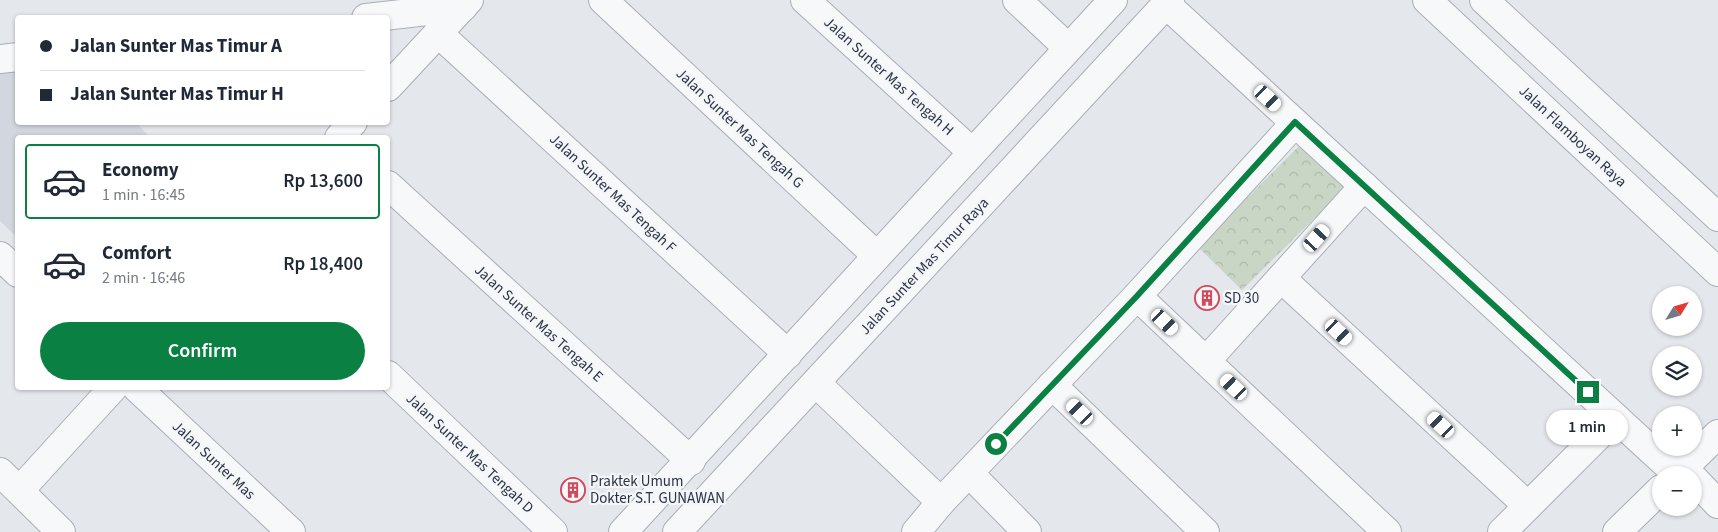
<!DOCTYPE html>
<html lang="en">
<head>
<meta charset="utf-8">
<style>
	body { margin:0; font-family:"Source Sans 3",sans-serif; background:#f6f6f7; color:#1f2937; height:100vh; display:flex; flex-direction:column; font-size:19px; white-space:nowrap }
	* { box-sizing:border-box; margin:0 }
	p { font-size:16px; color:#747a83 }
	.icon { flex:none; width:28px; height:28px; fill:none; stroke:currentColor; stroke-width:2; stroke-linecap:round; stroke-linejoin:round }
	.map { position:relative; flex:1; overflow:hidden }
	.details { position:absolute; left:15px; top:135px; width:375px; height:255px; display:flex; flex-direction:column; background:#fff; border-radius:5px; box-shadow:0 1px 4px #0004 }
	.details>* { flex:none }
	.top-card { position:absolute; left:15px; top:15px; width:375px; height:110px; border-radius:5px; box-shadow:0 1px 4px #0004; display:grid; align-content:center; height:110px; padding:0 25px; background:#fff }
	.needle { width:32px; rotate:53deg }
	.controls { position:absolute; left:1652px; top:286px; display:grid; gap:10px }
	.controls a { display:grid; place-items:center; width:50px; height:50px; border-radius:50%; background:#fff; box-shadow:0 1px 4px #0004; font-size:25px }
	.end { position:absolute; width:22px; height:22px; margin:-11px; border:6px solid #0b8043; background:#fff; box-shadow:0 0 0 2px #fff }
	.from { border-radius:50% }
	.bubble { position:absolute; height:35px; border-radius:18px; background:#fff; box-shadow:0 1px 4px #0004; font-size:16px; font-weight:600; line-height:35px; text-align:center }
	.car { position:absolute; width:15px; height:30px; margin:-15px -8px; border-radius:6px; box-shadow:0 0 4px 1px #0007; background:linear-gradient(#fff 24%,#345 0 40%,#fff 0 76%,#345 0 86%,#fff 0) }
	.top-card b { display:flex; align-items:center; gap:18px; height:48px; font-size:19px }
	.top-card b+b { border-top:1px solid #e0e1e3 }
	.top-card i { width:12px; height:12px; background:#1f2937 }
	ul { padding:9px 0 0; list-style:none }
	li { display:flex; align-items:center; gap:15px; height:75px; margin:0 10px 8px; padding:0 15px; border:2px solid transparent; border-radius:5px }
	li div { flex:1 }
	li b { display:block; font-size:19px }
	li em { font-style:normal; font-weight:600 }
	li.selected { border-color:#0b8043 }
	li>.icon { width:45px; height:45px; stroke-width:1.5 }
	.action { display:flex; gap:10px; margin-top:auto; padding:10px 25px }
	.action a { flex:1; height:58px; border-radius:30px; background:#0b8043; color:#fff; font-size:20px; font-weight:600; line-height:58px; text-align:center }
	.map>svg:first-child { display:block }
	.built { fill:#d2d6de }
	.park { fill:url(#park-crowns) }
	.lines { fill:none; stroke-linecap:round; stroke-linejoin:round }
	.minor-casing { stroke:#a9aeb7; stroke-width:30 }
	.minor { stroke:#f7f8fa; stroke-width:28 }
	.route { stroke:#0b8043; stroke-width:6 }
	.labels { text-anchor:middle; stroke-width:4.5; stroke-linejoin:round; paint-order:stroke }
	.street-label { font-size:15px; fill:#2b3445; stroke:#f4f6f9 }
	.poi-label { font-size:15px; fill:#2b3445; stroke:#f4f6f9; text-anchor:start }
</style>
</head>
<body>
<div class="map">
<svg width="1718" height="532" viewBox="0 0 1718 532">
	<defs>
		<pattern id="park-crowns" width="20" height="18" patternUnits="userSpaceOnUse" patternTransform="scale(1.25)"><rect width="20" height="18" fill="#c9d6c5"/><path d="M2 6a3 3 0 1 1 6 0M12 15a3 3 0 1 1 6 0" fill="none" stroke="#adb8ab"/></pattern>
	</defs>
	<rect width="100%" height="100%" fill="#e4e7ec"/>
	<path class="built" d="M17 69 18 122 136 123 150 137 18 138 17 237 0 221V72Z"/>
	<path class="park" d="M1307 138 1351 182 1242 290 1198 247Z"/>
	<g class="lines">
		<defs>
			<g id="minor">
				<path d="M603 0 877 256"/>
				<path d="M805 0 972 152"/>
				<path d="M1017 0 1067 47"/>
				<path d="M1427 0 1718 272"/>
				<path d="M1484 0 1718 217"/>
				<path d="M1166 4 1677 474"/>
				<path d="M366 18 463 7"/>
				<path d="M438 33 788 354"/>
				<path d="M0 59 18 57"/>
				<path d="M388 87 469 0"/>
				<path d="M339 138 353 122"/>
				<path d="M388 185 691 461"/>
				<path d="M0 256 18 273"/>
				<path d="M1281 278 1528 506"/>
				<path d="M1137 296 1387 532"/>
				<path d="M1206 361 1364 186"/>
				<path d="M388 375 553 532"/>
				<path d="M816 383 941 502"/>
				<path d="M1052 385 1205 532"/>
				<path d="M137 388 291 532"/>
				<path d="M0 472 61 532"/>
				<path d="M969 473 1027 532"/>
				<path d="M1676 475 1718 434"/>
				<path d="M1694 479 1718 504"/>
				<path d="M20 490 113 388"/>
				<path d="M623 532 1113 0"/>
				<path d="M677 532 1170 0"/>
				<path d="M916 532 941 502 1137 296 1295 123"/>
				<path d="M1502 532 1616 418"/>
				<path d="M1617 532 1661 489"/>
			</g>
		</defs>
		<use href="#minor" class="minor-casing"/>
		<use href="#minor" class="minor"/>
	</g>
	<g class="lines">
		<path class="route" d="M996 444 1137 296 1295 122 1588 392"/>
	</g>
	<defs>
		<symbol id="building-ring" viewBox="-11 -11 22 22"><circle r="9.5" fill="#f4f6f9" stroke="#d1495b" stroke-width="1.5"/><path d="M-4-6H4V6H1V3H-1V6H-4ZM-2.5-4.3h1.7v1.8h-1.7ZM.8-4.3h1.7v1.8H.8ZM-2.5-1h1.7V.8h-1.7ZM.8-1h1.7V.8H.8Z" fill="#d1495b"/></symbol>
	</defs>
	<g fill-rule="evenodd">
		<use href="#building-ring" x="1193" y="284" width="28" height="28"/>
		<use href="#building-ring" x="559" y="476" width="28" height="28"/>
	</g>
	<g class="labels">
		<g class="street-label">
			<text transform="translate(889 76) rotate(42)" y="5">Jalan Sunter Mas Tengah H</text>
			<text transform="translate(740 128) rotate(43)" y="5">Jalan Sunter Mas Tengah G</text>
			<text transform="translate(1573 136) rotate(43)" y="5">Jalan Flamboyan Raya</text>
			<text transform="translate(613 193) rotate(43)" y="5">Jalan Sunter Mas Tengah F</text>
			<text transform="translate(924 266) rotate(-47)" y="5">Jalan Sunter Mas Timur Raya</text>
			<text transform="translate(539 323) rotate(42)" y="5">Jalan Sunter Mas Tengah E</text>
			<text transform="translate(470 453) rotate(43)" y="5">Jalan Sunter Mas Tengah D</text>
			<text transform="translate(214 460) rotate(43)" y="5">Jalan Sunter Mas</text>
		</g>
		<g class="poi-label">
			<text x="1224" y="303">SD 30</text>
			<text x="590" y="486">Praktek Umum<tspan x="590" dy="17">Dokter S.T. GUNAWAN</tspan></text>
		</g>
	</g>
</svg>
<div class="controls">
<a><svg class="needle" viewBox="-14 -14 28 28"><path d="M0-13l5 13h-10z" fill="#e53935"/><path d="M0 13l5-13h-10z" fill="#747a83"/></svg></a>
<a><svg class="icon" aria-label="layers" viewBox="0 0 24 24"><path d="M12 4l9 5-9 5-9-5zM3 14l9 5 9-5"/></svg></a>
<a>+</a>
<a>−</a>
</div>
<i class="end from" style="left:996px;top:444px"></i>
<i class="end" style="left:1588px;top:392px"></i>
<div class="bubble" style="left:1546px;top:410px;width:82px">1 min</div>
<i class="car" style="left:1268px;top:98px;rotate:133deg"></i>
<i class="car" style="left:1317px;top:238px;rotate:42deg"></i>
<i class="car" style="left:1165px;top:322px;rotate:133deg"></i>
<i class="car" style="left:1339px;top:332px;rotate:133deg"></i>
<i class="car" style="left:1234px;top:387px;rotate:313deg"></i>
<i class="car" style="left:1080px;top:412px;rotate:314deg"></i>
<i class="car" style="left:1441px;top:425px;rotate:313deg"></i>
<div class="top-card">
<b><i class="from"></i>Jalan Sunter Mas Timur A</b>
<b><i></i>Jalan Sunter Mas Timur H</b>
</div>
<section class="details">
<ul>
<li class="selected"><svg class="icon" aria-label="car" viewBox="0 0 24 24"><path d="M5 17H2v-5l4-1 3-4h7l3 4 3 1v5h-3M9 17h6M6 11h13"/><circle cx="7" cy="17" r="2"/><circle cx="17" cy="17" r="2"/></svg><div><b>Economy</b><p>1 min · 16:45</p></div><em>Rp 13,600</em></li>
<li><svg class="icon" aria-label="car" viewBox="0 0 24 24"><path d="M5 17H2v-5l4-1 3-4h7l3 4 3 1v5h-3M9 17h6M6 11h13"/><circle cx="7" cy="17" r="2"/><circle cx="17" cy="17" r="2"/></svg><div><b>Comfort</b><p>2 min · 16:46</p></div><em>Rp 18,400</em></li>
</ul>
<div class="action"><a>Confirm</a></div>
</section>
</div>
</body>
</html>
